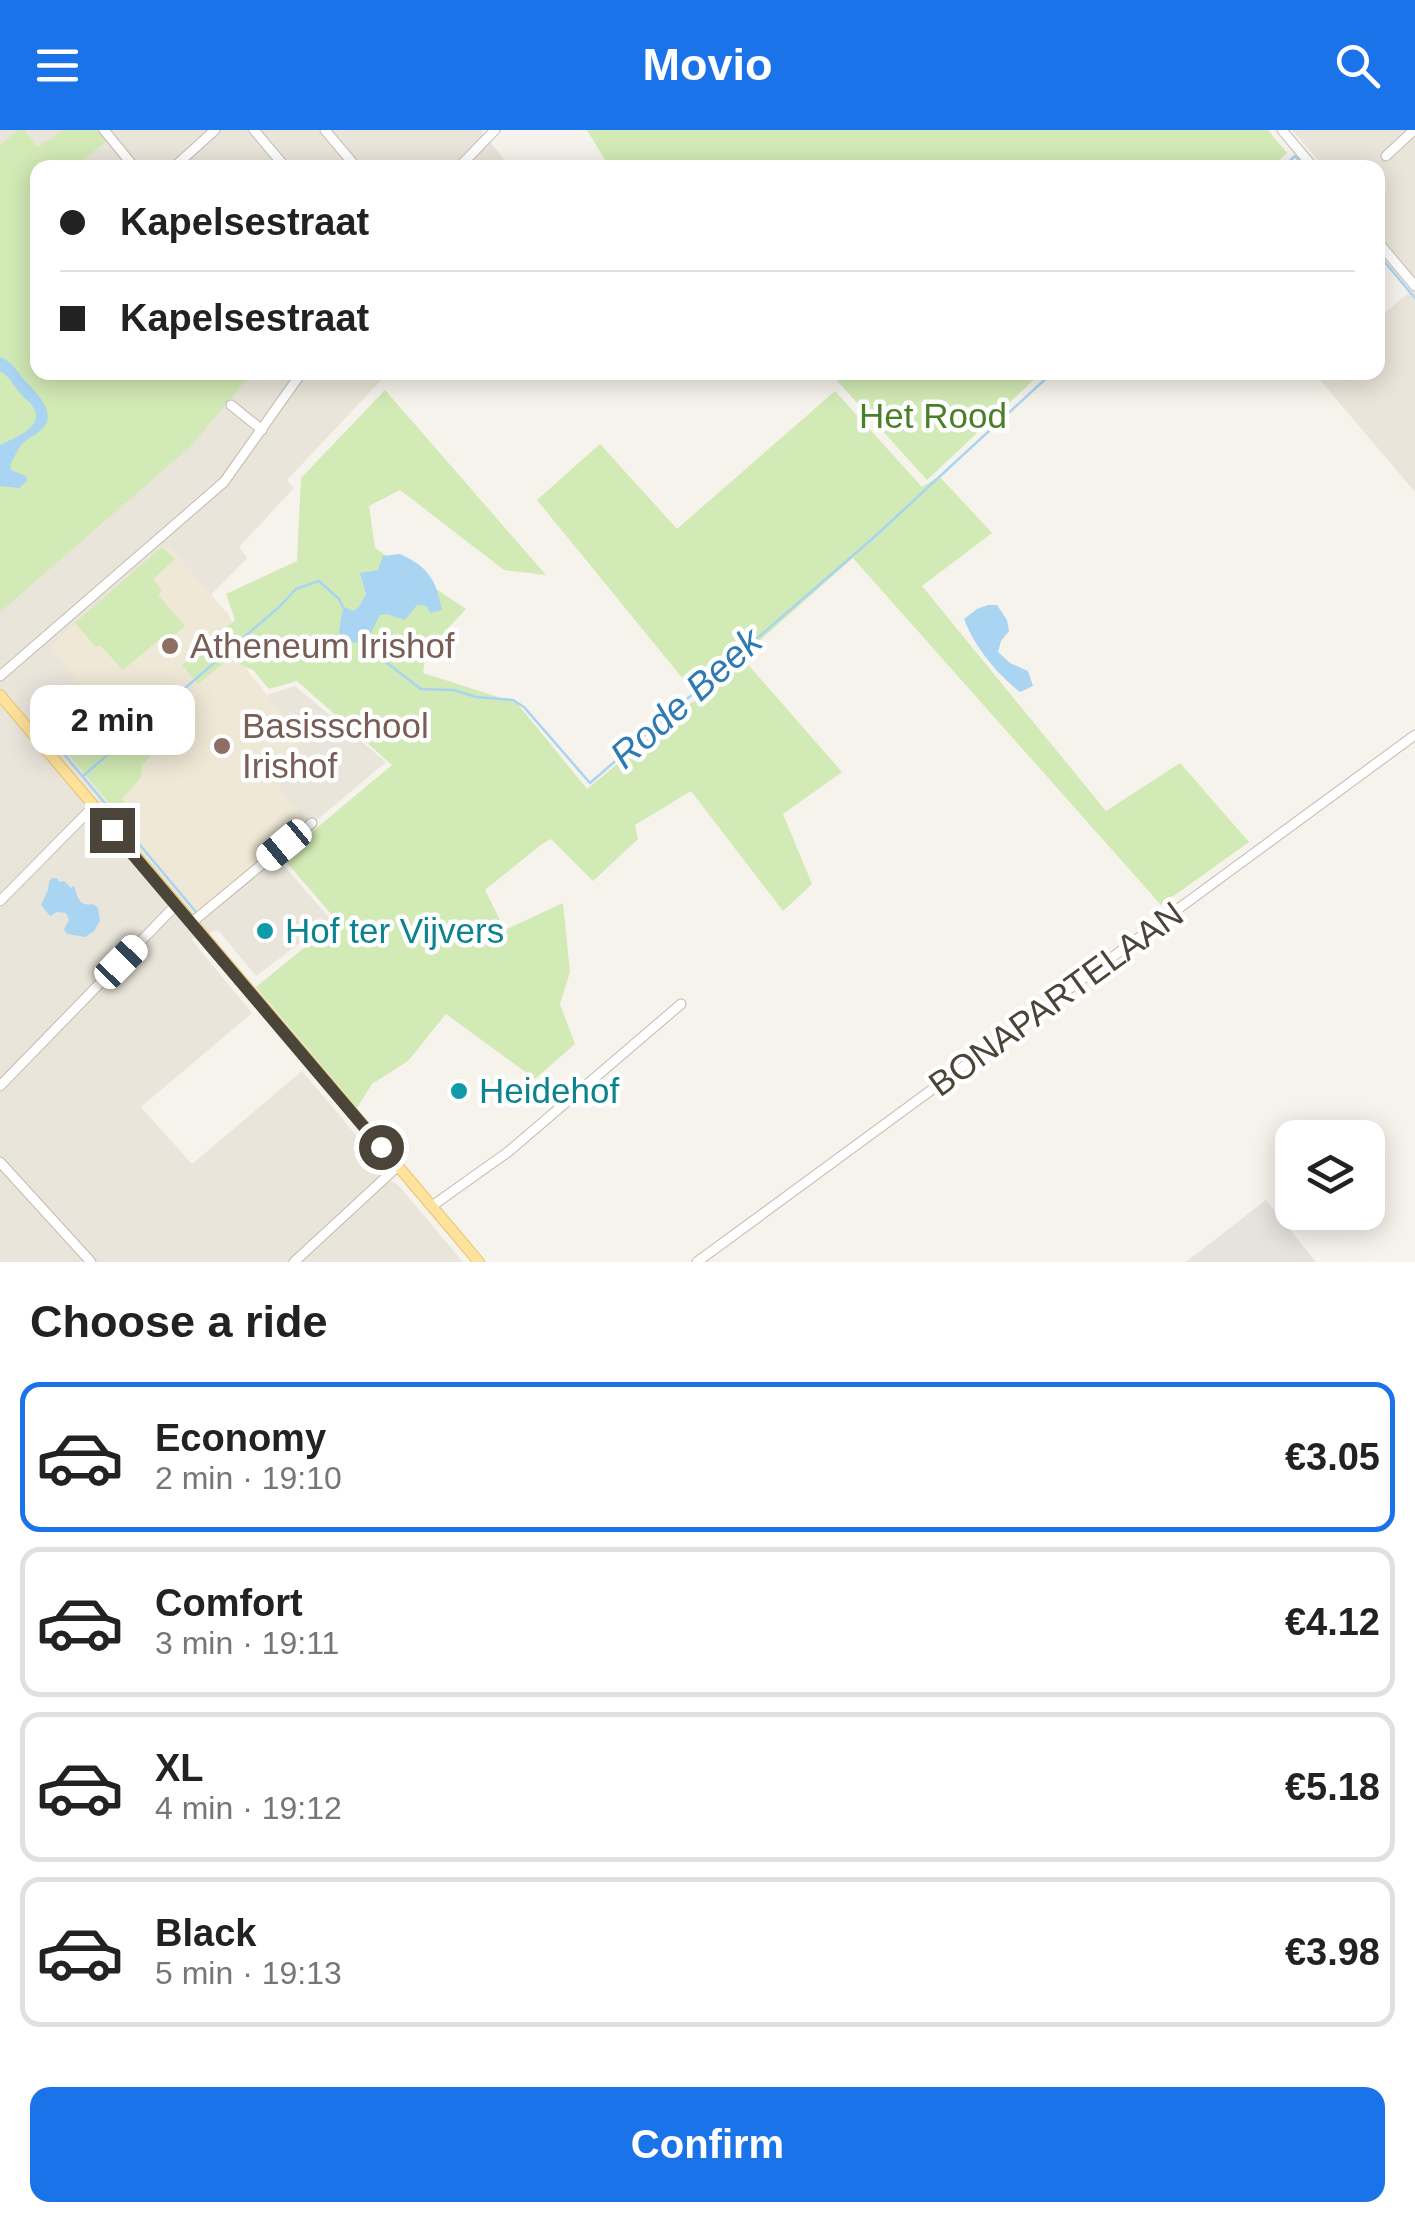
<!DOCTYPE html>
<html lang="en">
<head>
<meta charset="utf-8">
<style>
	body { margin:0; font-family:Arial,sans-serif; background:#f2f2f2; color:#222; height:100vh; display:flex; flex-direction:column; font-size:38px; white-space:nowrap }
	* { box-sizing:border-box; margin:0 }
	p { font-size:32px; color:#767676 }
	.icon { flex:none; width:55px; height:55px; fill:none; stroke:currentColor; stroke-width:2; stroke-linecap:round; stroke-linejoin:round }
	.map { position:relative; height:1132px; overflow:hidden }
	.side { display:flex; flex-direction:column; background:#fff; flex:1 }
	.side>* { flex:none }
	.guide { position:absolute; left:30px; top:30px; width:1355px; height:220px; border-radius:20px; box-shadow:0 5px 25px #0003; display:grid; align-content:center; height:220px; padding:0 30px; background:#fff }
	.tools { position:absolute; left:1275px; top:990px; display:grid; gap:20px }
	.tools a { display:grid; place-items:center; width:110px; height:110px; border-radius:20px; background:#fff; box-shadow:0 5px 25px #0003; font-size:50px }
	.end { position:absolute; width:45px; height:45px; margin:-22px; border:12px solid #4b4439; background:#fff; box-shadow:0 0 0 5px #fff }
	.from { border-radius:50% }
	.bubble { position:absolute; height:70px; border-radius:20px; background:#fff; box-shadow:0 5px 25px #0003; font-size:32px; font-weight:600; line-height:70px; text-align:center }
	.car { position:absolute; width:30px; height:60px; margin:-30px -15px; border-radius:12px; box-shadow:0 0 8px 2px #0007; background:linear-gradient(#fff 24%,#345 0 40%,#fff 0 76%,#345 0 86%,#fff 0) }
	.guide b { display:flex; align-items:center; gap:35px; height:95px; font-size:38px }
	.guide b+b { border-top:2px solid #e0e0e0 }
	.guide i { width:25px; height:25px; background:#222 }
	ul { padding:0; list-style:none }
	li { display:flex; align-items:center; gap:30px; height:150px; margin:0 20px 15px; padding:0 10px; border:5px solid #e0e0e0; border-radius:20px }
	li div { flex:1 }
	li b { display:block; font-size:38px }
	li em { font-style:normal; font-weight:600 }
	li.current { border-color:#1a73e8 }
	li>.icon { width:90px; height:90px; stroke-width:1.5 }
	h2 { padding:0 30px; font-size:45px; line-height:120px }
	.action { display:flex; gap:20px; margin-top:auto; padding:20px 30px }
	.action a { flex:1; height:115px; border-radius:20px; background:#1a73e8; color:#fff; font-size:40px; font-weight:600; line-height:115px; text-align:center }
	header { display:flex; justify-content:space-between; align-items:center; height:130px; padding:0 30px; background:#1a73e8; color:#fff; font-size:45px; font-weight:600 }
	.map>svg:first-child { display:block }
	.residential { fill:#eae5da }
	.industrial { fill:#e6e2dd }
	.education { fill:#efe8d6 }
	.green { fill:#d2eab5 }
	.water { fill:#a9d4f2 }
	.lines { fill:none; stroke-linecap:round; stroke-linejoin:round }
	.stream { stroke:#a9d4f2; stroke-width:2.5 }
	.minor-casing { stroke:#c2bbae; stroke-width:11 }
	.major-casing { stroke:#e6c16a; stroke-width:12 }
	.minor { stroke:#fff; stroke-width:9 }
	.major { stroke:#ffe39c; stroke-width:10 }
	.route { stroke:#4b4439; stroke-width:12 }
	.education-dot { fill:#8d6e63; stroke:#fff; stroke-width:4 }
	.culture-dot { fill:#0f9aa8; stroke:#fff; stroke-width:4 }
	.labels { text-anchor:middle; stroke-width:9; stroke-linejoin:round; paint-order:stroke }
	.park-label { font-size:35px; fill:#4a7f2a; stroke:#fff }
	.education-label { font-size:35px; fill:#785e54; stroke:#fff; text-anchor:start }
	.culture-label { font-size:35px; fill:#0d838f; stroke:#fff; text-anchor:start }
	.street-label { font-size:35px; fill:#4b4439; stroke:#fff }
	.water-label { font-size:38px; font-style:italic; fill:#2e7ab2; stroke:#fff }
</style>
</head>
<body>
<header><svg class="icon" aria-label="menu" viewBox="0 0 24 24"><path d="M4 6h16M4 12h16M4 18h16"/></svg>Movio<svg class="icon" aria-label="search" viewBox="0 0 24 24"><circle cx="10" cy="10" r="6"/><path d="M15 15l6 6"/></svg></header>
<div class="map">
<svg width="1415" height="1132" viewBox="0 0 1415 1132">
	<rect width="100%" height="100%" fill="#f6f3ec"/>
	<g class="residential">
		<path d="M0 0H483L482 2 510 37 38 38V242L388 243 287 350 294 358 239 417 247 428 211 465 202 505 260 567 295 556 386 632 275 725 331 790 256 846 218 800 191 809 252 883 141 977 192 1034 302 941 384 1038 390 1050 399 1056 463 1132H0Z"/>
		<path d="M1292 0H1415V148L1378 103V38L1324 37Z"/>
		<path d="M1415 158V362L1315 244 1378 242V188Z"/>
	</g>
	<path class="industrial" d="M1266 1070 1316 1132H1186Z"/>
	<path class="education" d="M166 413 229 485 248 541 304 612 268 641 305 694 197 787 45 607 90 567 50 516Z"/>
	<g class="green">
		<path d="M18 0H24L38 17 63 0H97L106 11 75 37 38 38V242L252 243 191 316 0 482V16Z"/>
		<path d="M587 0H1268L1287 23 1271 38H610Z"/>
		<path d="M830 243H1041L927 350Z"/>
		<path d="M385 260 546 445 504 440 400 360 369 376 375 418 466 479 426 522 423 543 517 573 587 659 744 530 842 642 783 684 812 754 783 781 691 661 635 695 638 709 593 751 551 709 542 714 485 760 505 800 563 773 570 842 560 874 575 914 535 949 446 884 408 931 372 954 357 978 256 857 337 791 282 727 392 635 297 551 269 559 253 540 229 529 198 554 182 535 235 490 226 464 297 431 301 348Z"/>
		<path d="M835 261 922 357 939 346 992 403 922 456 1106 681 1180 633 1249 712 1161 775 853 428 697 566 537 370 600 314 677 399Z"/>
		<path d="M162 417 175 429 153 449 162 460 158 465 185 496 167 511 162 507 123 540 100 515 96 517 75 493Z"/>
		<path d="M145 587 157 619 142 635 141 647 123 668 126 680 120 686 62 617 64 615 93 622 111 615Z"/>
	</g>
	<g class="water">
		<path d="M0 227C14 232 18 244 28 254 39 266 58 285 41 300 35 306 27 308 22 314 17 320 14 328 10 335L11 340 26 346 27 351 19 358 0 356V315C14 308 46 297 33 277 27 267 29 274 22 265 13 257 11 247 0 241Z"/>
		<path d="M400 424C429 437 436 450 442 480L430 483 427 476 417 475 405 490 387 484 380 485 363 518 358 513 339 510C339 503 341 483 344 477L353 481 359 477 366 464 360 443 378 440 383 426Z"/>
		<path d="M988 475H997L1007 490 1009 501 1001 511 998 522 1010 533 1028 541 1033 556 1020 562C997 544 974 516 964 489L977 479Z"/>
		<path d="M52 748H57L59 752 64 751 71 758 74 756C78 768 79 777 93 774L98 778 100 791 94 801 85 807 67 804 64 799 69 790 66 783 57 782 50 786 41 775 48 760 49 752Z"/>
	</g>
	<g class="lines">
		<g class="stream">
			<path d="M1282 38 1295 26 1305 38"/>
			<path d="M1378 124 1415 168"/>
			<path d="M367 513 387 533 421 559 454 560 476 567 513 570 524 577 590 653 872 409 1053 242"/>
			<path d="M58 617 196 782"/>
			<path d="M83 646 279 477 296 459 319 451 339 469 343 477"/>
		</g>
		<defs>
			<g id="minor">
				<path d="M104 0 135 38"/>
				<path d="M254 0 286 38"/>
				<path d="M325 0 357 38"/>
				<path d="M1282 0 1314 38"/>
				<path d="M1386 26 1414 0"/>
				<path d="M173 38 215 0"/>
				<path d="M458 38 495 0"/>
				<path d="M1378 112 1415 156"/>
				<path d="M231 275 262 300"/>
				<path d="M0 546 224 352 302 242"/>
				<path d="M0 771 93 677"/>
				<path d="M191 793 312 693"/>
				<path d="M0 956 176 775"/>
				<path d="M0 1032 91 1132"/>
				<path d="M432 1076 508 1022 681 874"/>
				<path d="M294 1132 398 1036"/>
				<path d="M697 1132 1415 605"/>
			</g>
			<path id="major" d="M0 565 479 1132"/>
		</defs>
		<use href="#minor" class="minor-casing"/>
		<use href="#major" class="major-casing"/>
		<use href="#minor" class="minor"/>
		<use href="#major" class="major"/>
	</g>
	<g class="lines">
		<path class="route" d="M112 700 381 1017"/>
	</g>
	<g class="education-dot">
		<circle cx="170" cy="516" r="10"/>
		<circle cx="222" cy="616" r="10"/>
	</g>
	<g class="culture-dot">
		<circle cx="265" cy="801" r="10"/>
		<circle cx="459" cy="961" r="10"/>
	</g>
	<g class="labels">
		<g class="park-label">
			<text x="933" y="298">Het Rood</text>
		</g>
		<g class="education-label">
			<text x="190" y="528">Atheneum Irishof</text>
			<text x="242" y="608">Basisschool<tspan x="242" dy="40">Irishof</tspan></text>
		</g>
		<g class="culture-label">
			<text x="285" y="813">Hof ter Vijvers</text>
			<text x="479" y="973">Heidehof</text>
		</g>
		<g class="street-label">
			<text transform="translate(1056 869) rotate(-36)" y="12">BONAPARTELAAN</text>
		</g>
		<g class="water-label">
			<text transform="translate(686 568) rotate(-42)" y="13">Rode Beek</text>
		</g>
	</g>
</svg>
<div class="tools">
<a><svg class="icon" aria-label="layers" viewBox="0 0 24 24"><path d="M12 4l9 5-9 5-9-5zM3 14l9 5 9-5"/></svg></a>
</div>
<i class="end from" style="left:381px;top:1017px"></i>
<i class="end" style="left:112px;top:700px"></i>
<div class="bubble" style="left:30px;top:555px;width:165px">2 min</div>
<i class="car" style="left:284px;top:715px;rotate:230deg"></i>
<i class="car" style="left:121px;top:832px;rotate:44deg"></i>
<div class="guide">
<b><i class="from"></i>Kapelsestraat</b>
<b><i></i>Kapelsestraat</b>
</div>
</div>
<section class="side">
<h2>Choose a ride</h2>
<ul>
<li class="current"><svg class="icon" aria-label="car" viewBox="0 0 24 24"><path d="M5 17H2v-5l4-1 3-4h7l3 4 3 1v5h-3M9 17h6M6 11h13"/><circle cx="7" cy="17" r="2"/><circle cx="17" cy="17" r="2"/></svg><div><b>Economy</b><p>2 min · 19:10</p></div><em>€3.05</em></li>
<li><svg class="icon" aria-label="car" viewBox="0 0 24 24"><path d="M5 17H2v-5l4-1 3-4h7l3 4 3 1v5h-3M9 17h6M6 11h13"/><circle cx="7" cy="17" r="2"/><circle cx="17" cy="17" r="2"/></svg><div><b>Comfort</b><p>3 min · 19:11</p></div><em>€4.12</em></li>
<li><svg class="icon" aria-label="car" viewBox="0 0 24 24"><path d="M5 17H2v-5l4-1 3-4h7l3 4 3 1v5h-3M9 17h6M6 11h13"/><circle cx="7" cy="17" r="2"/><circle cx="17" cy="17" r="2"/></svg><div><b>XL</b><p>4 min · 19:12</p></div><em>€5.18</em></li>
<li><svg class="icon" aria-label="car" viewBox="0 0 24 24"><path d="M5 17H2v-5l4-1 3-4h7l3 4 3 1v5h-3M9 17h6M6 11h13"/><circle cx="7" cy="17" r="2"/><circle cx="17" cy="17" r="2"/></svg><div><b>Black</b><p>5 min · 19:13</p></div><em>€3.98</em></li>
</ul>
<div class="action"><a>Confirm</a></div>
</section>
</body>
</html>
